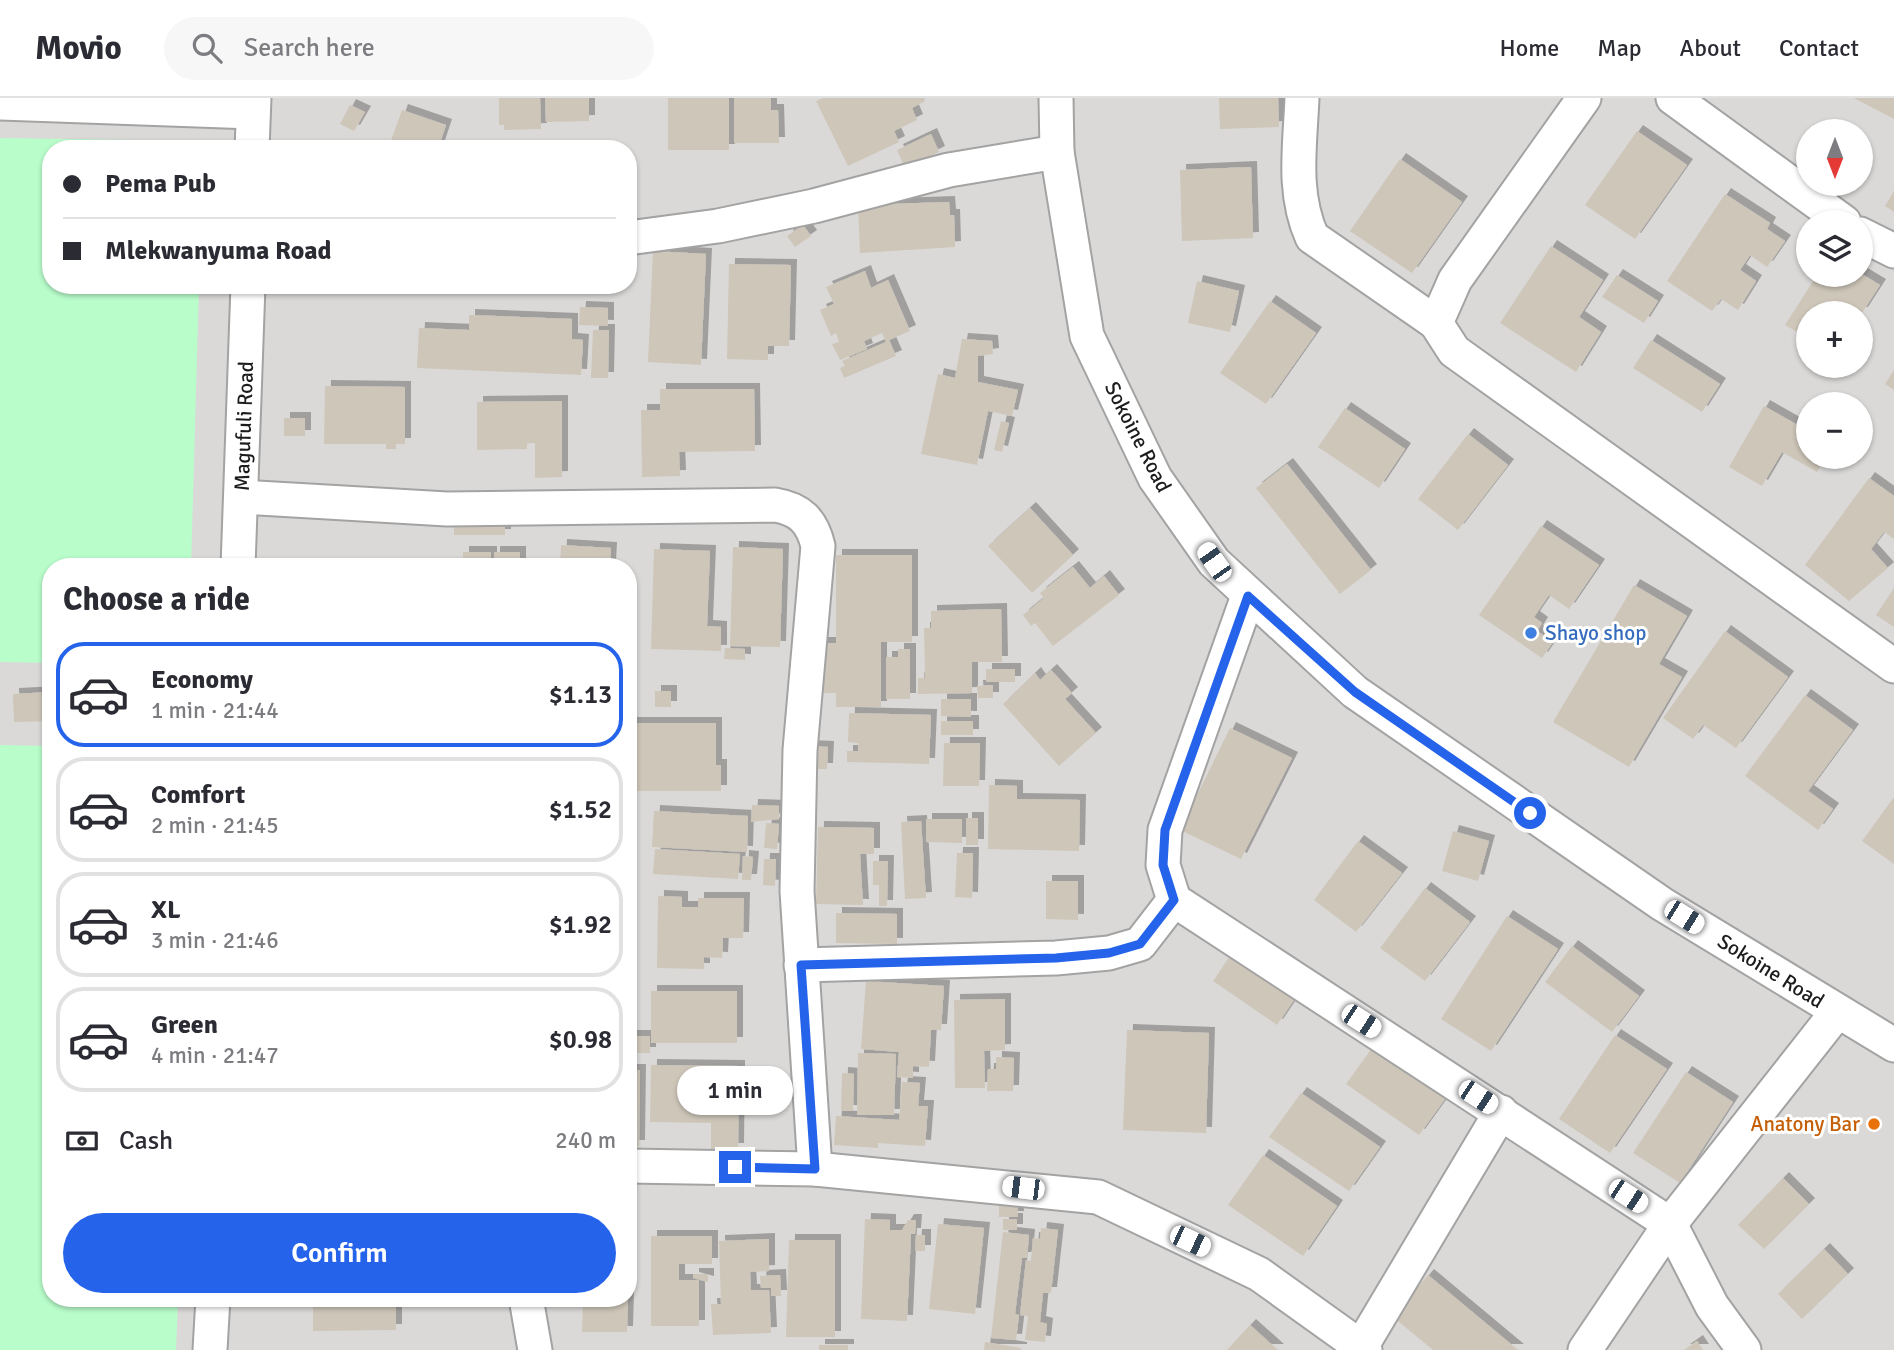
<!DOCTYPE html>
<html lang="en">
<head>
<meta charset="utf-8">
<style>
	body { margin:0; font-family:Signika,sans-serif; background:#f7f7f7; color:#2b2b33; height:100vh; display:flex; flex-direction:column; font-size:26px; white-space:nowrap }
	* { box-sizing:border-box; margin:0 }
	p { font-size:23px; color:#7c7c81 }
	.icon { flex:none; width:38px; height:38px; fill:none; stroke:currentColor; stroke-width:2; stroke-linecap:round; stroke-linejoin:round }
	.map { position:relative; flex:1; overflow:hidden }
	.side { position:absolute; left:42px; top:460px; width:595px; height:749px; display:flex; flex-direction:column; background:#fff; border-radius:28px; box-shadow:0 2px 5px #0004 }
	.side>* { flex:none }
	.banner { position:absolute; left:42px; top:42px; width:595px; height:154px; border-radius:28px; box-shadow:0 2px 5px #0004; display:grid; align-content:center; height:154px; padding:0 21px; background:#fff }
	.needle { width:46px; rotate:180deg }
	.fabs { position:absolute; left:1796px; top:21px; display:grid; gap:14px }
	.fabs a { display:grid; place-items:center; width:77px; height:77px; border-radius:50%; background:#fff; box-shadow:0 2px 5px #0004; font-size:35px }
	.end { position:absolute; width:32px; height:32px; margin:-16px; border:9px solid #2563eb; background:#fff; box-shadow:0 0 0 4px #fff }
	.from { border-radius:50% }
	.bubble { position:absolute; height:49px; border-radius:24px; background:#fff; box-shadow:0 2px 5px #0004; font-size:23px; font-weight:600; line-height:49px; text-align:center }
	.car { position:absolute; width:21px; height:42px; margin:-21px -10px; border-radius:9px; box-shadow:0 0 5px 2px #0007; background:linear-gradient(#fff 24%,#345 0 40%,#fff 0 76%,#345 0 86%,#fff 0) }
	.banner b { display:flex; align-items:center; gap:24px; height:66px; font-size:26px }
	.banner b+b { border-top:2px solid #e1e1e2 }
	.banner i { width:18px; height:18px; background:#2b2b33 }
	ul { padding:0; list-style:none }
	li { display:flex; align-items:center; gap:21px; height:105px; margin:0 14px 10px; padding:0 7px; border:4px solid #e1e1e2; border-radius:28px }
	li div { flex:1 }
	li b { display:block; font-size:26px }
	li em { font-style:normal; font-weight:600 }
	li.on { border-color:#2563eb }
	li>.icon { width:63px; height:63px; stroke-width:1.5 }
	h2 { padding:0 21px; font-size:32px; line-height:84px }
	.pay { display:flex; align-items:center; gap:18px; height:77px; padding:0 21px; font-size:26px }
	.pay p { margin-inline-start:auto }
	.button { display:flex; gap:14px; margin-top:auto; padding:14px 21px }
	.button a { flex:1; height:80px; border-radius:42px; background:#2563eb; color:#fff; font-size:28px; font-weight:600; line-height:80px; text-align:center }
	header { display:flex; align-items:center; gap:42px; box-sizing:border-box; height:98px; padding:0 35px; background:#fff; border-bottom:2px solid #e1e1e2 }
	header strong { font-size:33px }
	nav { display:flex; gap:38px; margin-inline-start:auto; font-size:24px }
	.search { width:490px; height:63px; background:#f7f7f7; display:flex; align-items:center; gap:18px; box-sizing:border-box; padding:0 24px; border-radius:38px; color:#7c7c81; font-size:26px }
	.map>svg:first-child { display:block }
	.residential { fill:#dad9d8; fill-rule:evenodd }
	.park { fill:#b9fdcb }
	.building { fill:#cec6b9; filter:url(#shadow) }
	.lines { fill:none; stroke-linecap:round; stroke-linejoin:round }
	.street-casing { stroke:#a3a3a3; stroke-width:37 }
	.street { stroke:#fff; stroke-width:33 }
	.route { stroke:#2563eb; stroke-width:9 }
	.shop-dot { fill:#3f7fe0; stroke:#fff; stroke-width:2.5 }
	.food-dot { fill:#e8710a; stroke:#fff; stroke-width:2.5 }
	.labels { text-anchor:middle; stroke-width:6; stroke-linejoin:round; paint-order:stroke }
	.street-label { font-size:21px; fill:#1c1c1c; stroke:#fff }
	.shop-label { font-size:21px; fill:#366cbe; stroke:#fff; text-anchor:start }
	.food-label { font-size:21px; fill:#c56008; stroke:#fff; text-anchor:end }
</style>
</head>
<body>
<header>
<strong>Movio</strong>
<div class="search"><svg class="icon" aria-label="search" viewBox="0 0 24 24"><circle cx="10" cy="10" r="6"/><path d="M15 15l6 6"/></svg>Search here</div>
<nav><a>Home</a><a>Map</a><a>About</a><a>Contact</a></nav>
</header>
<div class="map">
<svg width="1894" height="1252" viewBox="0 0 1894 1252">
	<defs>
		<filter id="shadow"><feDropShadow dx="6" dy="-6" stdDeviation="0" flood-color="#0004"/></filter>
	</defs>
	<rect width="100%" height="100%" fill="#eeece0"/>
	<path class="residential" d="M0 0H1894V1252H0ZM1808 33H1860V86H1808ZM51 51H628V187H51ZM1808 124H1860V177H1808ZM1808 215H1860V268H1808ZM1808 306H1860V359H1808ZM51 469H628V1200H51Z"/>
	<g class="park">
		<path d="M0 40 203 43V51H51V187H199L191 469H51V565L0 564Z"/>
		<path d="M0 647 51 648V1200L178 1201 176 1252H0Z"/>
	</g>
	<g class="building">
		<path d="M499 0H540L541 31 504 32V27H499Z"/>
		<path d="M545 0H589V23L546 24Z"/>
		<rect x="668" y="0" width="61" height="52"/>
		<path d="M734 0H771V12H778L779 45H734Z"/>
		<path d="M823 0H924L925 3 912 10 917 22 894 33 899 44 848 68 816 3Z"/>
		<path d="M1219 0H1278L1279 29 1220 31Z"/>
		<path d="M1854 0H1894V21Z"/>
		<path d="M350 7 365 14 354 33 340 26Z"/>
		<path d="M402 12 446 27 438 51H388Z"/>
		<path d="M1637 33 1687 67 1635 141 1585 107Z"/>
		<path d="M931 36 939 54 905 70 897 52Z"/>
		<path d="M1400 61 1462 104 1412 175 1350 133Z"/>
		<path d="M1251 69 1253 140 1182 143 1180 72Z"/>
		<path d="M1894 93V114L1885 108Z"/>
		<path d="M1725 96 1770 125 1767 131 1785 143 1767 169 1750 157 1740 172 1756 183 1738 212 1721 201 1712 213 1667 183Z"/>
		<path d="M949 104 950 117H954L955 149 860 155 858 107Z"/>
		<path d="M803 127 811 138 795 149 787 138Z"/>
		<path d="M1551 148 1603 182 1579 219 1601 234 1576 274 1500 225Z"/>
		<path d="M653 153 706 156 701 267 648 264Z"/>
		<path d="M729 166 791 167 789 248H768V262L727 261Z"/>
		<path d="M865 173 871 190 888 182 910 233 889 242 896 258 844 280 840 270 845 268 842 263 886 244 882 235 864 243 867 251 840 262 832 246 839 244 836 235 831 238 820 212 834 206 826 189Z"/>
		<path d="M1860 175 1880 187 1862 215H1808V240L1785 227 1817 177Z"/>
		<path d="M1617 177 1658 203 1644 225 1602 199Z"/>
		<path d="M1197 183 1239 193 1230 234 1188 225Z"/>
		<path d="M1270 203 1316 235 1266 306 1220 275Z"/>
		<path d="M580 209 608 210V228L579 227Z"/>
		<path d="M469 217 572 221V241L583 242 581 277 417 270 419 230 469 232Z"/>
		<path d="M593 232H609L608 280H591Z"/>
		<path d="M962 241 992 243 993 256 978 258V284L1018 292 1012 318 988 313 977 367 921 356 938 276 955 280Z"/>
		<path d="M1651 242 1720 286 1702 314 1633 270Z"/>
		<path d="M1894 272V292L1885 286Z"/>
		<path d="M325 288 405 289V346H396V351H386V346H324Z"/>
		<path d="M660 291H754L755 353 679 354 680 378 642 379 641 312H660Z"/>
		<path d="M562 303V379L535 380V345H527V351L477 352V304Z"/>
		<path d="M1764 308 1808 333V359H1826L1817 374 1782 354 1762 388 1729 369Z"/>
		<path d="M1345 310 1405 351 1379 390 1318 349Z"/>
		<rect x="284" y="320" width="21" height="18"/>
		<path d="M1001 323 1009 325 1002 354 994 352Z"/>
		<path d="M1468 336 1508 367 1458 432 1418 401Z"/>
		<path d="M1287 366 1371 472 1340 496 1256 390Z"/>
		<path d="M1869 380 1894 398V441L1884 434 1871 451 1888 470 1849 503 1805 467Z"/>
		<path d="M1030 410 1073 457 1032 495 988 448Z"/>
		<rect x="454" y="424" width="51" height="13"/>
		<path d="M1541 428 1599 467 1569 511 1549 497 1534 519 1542 525 1537 533 1553 544 1542 560 1479 517Z"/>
		<path d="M561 447 611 450 610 469H560Z"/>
		<path d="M733 449 783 451 780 549 730 548Z"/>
		<path d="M654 451 710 453 707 528 721 529V553L651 551Z"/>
		<rect x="463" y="454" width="28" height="15"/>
		<rect x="494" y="454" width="26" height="15"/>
		<path d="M836 457H912V544H881V609H836V595H821V545H836Z"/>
		<path d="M1073 469 1090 490 1104 478 1119 497 1053 548 1035 525 1031 528 1023 517 1044 500 1040 495Z"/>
		<path d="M1634 487 1687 518 1659 566 1682 579 1629 669 1553 624Z"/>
		<path d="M1894 490V529L1876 517Z"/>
		<path d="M1001 511 1002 564H972V595L918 596V580H925L924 530H931V513Z"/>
		<path d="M1725 533 1788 579 1736 650 1703 627 1693 641 1663 620Z"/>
		<path d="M725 550 745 551V562L724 561Z"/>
		<path d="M898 551H910V601H886V559H898Z"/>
		<rect x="986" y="571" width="29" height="13"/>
		<path d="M1051 572 1072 595 1065 601 1096 635 1059 668 1003 606 1035 575 1040 582Z"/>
		<path d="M993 587V600H978L977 588Z"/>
		<rect x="655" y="593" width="16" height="16"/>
		<path d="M51 594V623L14 624 13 596Z"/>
		<path d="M1805 597 1853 632 1808 693 1833 711 1818 732 1745 678Z"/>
		<path d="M941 601H971V619L941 618Z"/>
		<path d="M849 615 931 617 929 666 847 664V653H858V645L848 644Z"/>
		<rect x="941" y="623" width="32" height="14"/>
		<path d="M630 625H716V667H721V693H630Z"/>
		<path d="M1230 630 1292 660 1241 761 1180 732Z"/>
		<path d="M944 645H980L979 688H943Z"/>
		<path d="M806 648 828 649 827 671H805Z"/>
		<path d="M989 687 1017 688V701L1080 702 1079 753 988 751Z"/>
		<path d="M1894 699V766L1862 743Z"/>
		<path d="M752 707 779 708V721L751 724Z"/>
		<path d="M654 713 748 718 747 754 652 749Z"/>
		<rect x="966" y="720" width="12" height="27"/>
		<path d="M926 721H962V745L926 744Z"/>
		<path d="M921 723 926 800 905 801 901 724Z"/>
		<path d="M766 725 779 726 777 751 764 750Z"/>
		<path d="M818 729 874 730V756H860L863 807 816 806Z"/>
		<path d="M1453 733 1489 743 1478 783 1442 773Z"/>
		<path d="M1358 743 1402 775 1356 834 1314 802Z"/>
		<path d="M655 751 740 756 738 781 653 776Z"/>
		<path d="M957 755H973L972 800 955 799Z"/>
		<path d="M743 758 753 759 751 782H742Z"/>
		<path d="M764 761H776L775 788 763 787Z"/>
		<path d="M873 763H888L887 808H879V787H873Z"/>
		<path d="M1046 783H1078V822L1046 821Z"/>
		<path d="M1425 790 1470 824 1425 883 1380 850Z"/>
		<path d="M658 798 682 799V809H698V800H744L743 840H723L722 860 704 859V871L657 870Z"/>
		<path d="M836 815 897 816V846L836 845Z"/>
		<path d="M1507 818 1558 851 1491 953 1441 921Z"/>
		<path d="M1572 848 1639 898 1612 934 1545 884Z"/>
		<path d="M1234 852 1298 896 1277 927 1213 883Z"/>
		<path d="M866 883 944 888 941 932H931L929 969 913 968V980L897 979 899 954 861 951Z"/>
		<rect x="651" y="893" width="86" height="52"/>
		<path d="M1005 901V952L984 953 985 990H955L954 902Z"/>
		<path d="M1127 932 1209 935 1206 1035 1123 1032Z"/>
		<path d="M1615 937 1667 971 1610 1055 1559 1021Z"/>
		<rect x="628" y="938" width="22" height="17"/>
		<path d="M1372 950 1445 1001 1419 1037 1346 986Z"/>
		<path d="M858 955 896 956 894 1017H857Z"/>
		<path d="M996 959 1014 960 1013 993H987L988 971H996Z"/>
		<path d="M651 967 739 968 738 1051H711V1025L650 1024Z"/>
		<path d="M628 972H640L639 1048H628Z"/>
		<path d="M1686 974 1733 1004 1680 1085 1633 1055Z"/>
		<path d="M842 975 854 976 853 1013H841Z"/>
		<path d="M902 984 920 985 918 1008H928L925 1048 878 1045V1050L834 1047 836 1018 899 1022Z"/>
		<path d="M1301 995 1380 1049 1349 1093 1269 1039Z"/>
		<path d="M1263 1057 1337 1108 1303 1158 1228 1107Z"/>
		<path d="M1783 1080 1809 1106 1764 1151 1738 1127Z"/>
		<path d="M999 1098H1017L1018 1119H999Z"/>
		<path d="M865 1121 890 1122V1132H902L908 1122H916L915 1136H911L907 1223 861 1221Z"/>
		<rect x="1003" y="1121" width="14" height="11"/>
		<path d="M938 1126 984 1130 975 1216 929 1211Z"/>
		<path d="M1041 1130 1058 1132 1051 1195H1043L1040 1224 1047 1226 1045 1244 1025 1242 1028 1218 1020 1217 1026 1162 1031 1163 1033 1140 1040 1141Z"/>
		<path d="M1003 1134 1029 1137 1027 1160H1022L1015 1216 1019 1217 1016 1242 991 1240Z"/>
		<path d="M916 1137H925V1153H915Z"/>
		<path d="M651 1138H712V1166H679V1182H699V1228H651Z"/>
		<path d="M769 1141V1173L750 1174 751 1192H769L771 1235 713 1237 711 1206H721L719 1143Z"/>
		<path d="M789 1142H835V1239H786Z"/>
		<path d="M1824 1151 1848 1176 1802 1221 1778 1196Z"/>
		<path d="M693 1176H708V1184L693 1180Z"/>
		<path d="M780 1177 781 1198H771V1190H761L760 1178Z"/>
		<path d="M1428 1177 1518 1252H1433L1393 1219Z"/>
		<path d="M313 1200H396V1232L313 1233Z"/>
		<path d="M583 1200H628L627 1234H582Z"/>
		<path d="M1250 1227 1278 1252H1227Z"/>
		<path d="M1697 1243 1703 1252H1684Z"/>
		<path d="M985 1244 1021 1250V1252H984Z"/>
		<rect x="819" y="1247" width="29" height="5"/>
	</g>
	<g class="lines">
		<defs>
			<g id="street">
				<path d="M1056 0 1057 54 1087 238 1155 380 1214 464 1355 594 1662 806 1894 947"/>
				<path d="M1302 0C1300 48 1292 94 1312 139L1436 225"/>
				<path d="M1584 0 1455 182 1436 225 1454 253 1894 568"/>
				<path d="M1673 0 1844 124"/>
				<path d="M0 5 253 14"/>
				<path d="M252 51 254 0"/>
				<path d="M1860 136 1894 153"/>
				<path d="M628 140 718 128 814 108 949 72 1057 54"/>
				<path d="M241 399 447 411 775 407C800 411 812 423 818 448L800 652 797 793 815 1071"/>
				<path d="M238 469 248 187"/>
				<path d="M1248 498 1165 732 1163 767 1174 802 1670 1126 1712 1208 1744 1252"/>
				<path d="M801 867 1056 860 1109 855 1140 846 1174 802"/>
				<path d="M628 1068 815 1071 1098 1099 1259 1176 1365 1252"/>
				<path d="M526 1200 535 1252"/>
				<path d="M1361 1249 1501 1014"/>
				<path d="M210 1252 213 1200"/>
				<path d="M1585 1252 1670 1126 1837 914"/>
			</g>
		</defs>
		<use href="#street" class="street-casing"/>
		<use href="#street" class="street"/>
	</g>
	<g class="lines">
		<path class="route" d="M735 1069 815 1071 801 867 1056 860 1109 855 1140 846 1174 802 1163 767 1165 732 1248 498 1355 594 1530 715"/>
	</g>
	<circle class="shop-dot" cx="1531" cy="535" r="7"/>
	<circle class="food-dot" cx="1874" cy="1026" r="7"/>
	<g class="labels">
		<g class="street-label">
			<text transform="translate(244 328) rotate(-88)" y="7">Magufuli Road</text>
			<text transform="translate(1138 339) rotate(63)" y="7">Sokoine Road</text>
			<text transform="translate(1771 873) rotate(32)" y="7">Sokoine Road</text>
		</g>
		<g class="shop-label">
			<text x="1545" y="542">Shayo shop</text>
		</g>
		<g class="food-label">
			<text x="1860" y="1033">Anatony Bar</text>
		</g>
	</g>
</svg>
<div class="fabs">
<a><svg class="needle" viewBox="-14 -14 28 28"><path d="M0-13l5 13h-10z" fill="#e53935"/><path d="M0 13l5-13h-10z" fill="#7c7c81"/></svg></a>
<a><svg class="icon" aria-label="layers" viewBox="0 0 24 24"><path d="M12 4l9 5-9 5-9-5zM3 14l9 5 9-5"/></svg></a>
<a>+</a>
<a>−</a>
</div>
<i class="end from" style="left:1530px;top:715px"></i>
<i class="end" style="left:735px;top:1069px"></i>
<div class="bubble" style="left:677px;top:968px;width:116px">1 min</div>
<i class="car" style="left:1214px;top:464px;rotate:325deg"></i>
<i class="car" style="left:1684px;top:819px;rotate:122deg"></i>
<i class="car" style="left:1361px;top:923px;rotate:123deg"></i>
<i class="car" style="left:1478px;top:999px;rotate:123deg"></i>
<i class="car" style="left:1023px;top:1090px;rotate:277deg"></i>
<i class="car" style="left:1628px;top:1098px;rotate:123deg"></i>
<i class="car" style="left:1190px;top:1143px;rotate:115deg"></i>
<div class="banner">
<b><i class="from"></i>Pema Pub</b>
<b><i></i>Mlekwanyuma Road</b>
</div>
<section class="side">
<h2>Choose a ride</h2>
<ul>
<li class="on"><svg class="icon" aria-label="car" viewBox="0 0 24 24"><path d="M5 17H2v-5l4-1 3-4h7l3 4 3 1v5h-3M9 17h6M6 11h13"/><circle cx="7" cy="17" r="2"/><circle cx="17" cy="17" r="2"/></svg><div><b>Economy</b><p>1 min · 21:44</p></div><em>$1.13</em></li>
<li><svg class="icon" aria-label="car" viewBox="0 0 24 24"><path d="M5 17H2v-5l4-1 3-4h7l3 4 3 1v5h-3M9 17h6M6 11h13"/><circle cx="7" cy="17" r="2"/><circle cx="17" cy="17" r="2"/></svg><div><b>Comfort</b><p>2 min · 21:45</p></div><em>$1.52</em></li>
<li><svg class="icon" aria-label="car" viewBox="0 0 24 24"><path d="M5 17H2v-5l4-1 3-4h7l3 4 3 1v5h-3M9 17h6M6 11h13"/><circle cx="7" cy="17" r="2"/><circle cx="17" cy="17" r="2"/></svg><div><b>XL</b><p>3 min · 21:46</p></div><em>$1.92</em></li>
<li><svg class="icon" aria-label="car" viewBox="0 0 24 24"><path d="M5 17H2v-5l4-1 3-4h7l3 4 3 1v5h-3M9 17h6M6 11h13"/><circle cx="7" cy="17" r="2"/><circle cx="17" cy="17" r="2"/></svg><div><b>Green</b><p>4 min · 21:47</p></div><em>$0.98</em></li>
</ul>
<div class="pay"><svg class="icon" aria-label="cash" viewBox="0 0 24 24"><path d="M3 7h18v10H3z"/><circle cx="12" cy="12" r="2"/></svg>Cash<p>240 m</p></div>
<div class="button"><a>Confirm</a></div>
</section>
</div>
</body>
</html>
